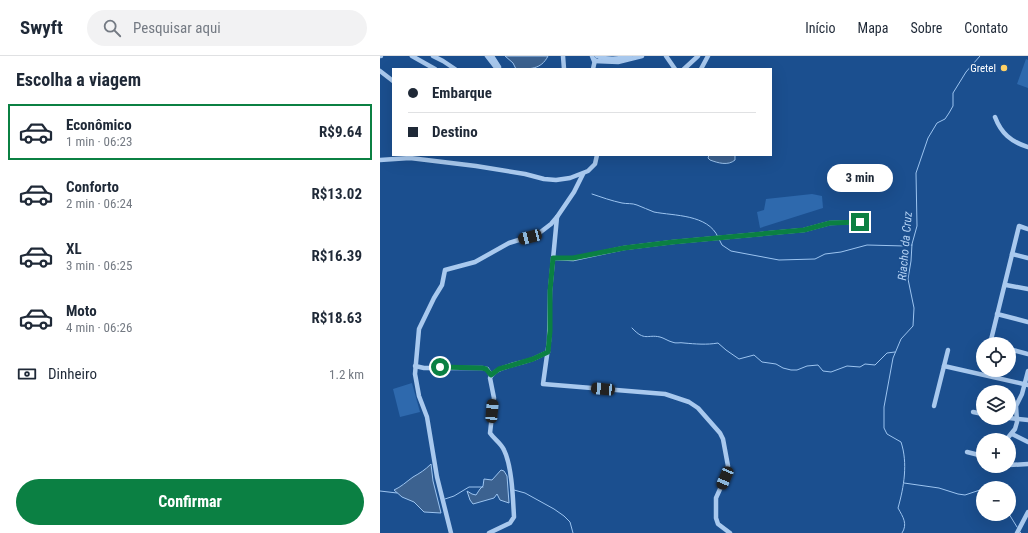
<!DOCTYPE html>
<html lang="pt">
<head>
<meta charset="utf-8">
<style>
	body { margin:0; font-family:"Roboto Condensed",sans-serif; background:#f2f2f3; color:#1f2937; height:100vh; display:flex; flex-direction:column; font-size:15px; white-space:nowrap }
	* { box-sizing:border-box; margin:0 }
	p { font-size:13px; color:#747a83 }
	.icon { flex:none; width:22px; height:22px; fill:none; stroke:currentColor; stroke-width:2; stroke-linecap:round; stroke-linejoin:round }
	.map { position:relative; flex:1; overflow:hidden }
	.drawer { display:flex; flex-direction:column; background:#fff; width:380px }
	.drawer>* { flex:none }
	.top-card { position:absolute; left:12px; top:12px; width:380px; height:88px; border-radius:0px; box-shadow:0 4px 16px #0002; display:grid; align-content:center; height:88px; padding:0 16px; background:#fff }
	.buttons { position:absolute; left:596px; top:281px; display:grid; gap:8px }
	.buttons a { display:grid; place-items:center; width:40px; height:40px; border-radius:50%; background:#fff; box-shadow:0 4px 16px #0002; font-size:20px }
	.end { position:absolute; width:18px; height:18px; margin:-9px; border:5px solid #0b8043; background:#fff; box-shadow:0 0 0 2px #fff }
	.from { border-radius:50% }
	.bubble { position:absolute; height:28px; border-radius:14px; background:#fff; box-shadow:0 4px 16px #0002; font-size:13px; font-weight:700; line-height:28px; text-align:center }
	.car { position:absolute; width:12px; height:24px; margin:-12px -6px; border-radius:5px; box-shadow:0 0 3px 1px #0007; background:linear-gradient(#222 24%,#8ab4d8 0 40%,#222 0 76%,#8ab4d8 0 86%,#222 0) }
	.top-card b { display:flex; align-items:center; gap:14px; height:38px; font-size:15px }
	.top-card b+b { border-top:1px solid #e0e1e3 }
	.top-card i { width:10px; height:10px; background:#1f2937 }
	ul { padding:0; list-style:none }
	li { display:flex; align-items:center; gap:12px; height:56px; margin:0 8px 6px; padding:0 8px; border:2px solid transparent; border-radius:0px }
	li div { flex:1 }
	li b { display:block; font-size:15px }
	li em { font-style:normal; font-weight:700 }
	li.active { border-color:#0b8043 }
	li>.icon { width:36px; height:36px; stroke-width:1.5 }
	h2 { padding:0 16px; font-size:18px; line-height:48px }
	.pay { display:flex; align-items:center; gap:10px; height:44px; padding:0 16px; font-size:15px }
	.pay p { margin-inline-start:auto }
	.primary-button { display:flex; gap:8px; margin-top:auto; padding:8px 16px }
	.primary-button a { flex:1; height:46px; border-radius:24px; background:#0b8043; color:#fff; font-size:16px; font-weight:700; line-height:46px; text-align:center }
	header { display:flex; align-items:center; gap:24px; box-sizing:border-box; height:56px; padding:0 20px; background:#fff; border-bottom:1px solid #e0e1e3 }
	header strong { font-size:19px }
	nav { display:flex; gap:22px; margin-inline-start:auto; font-size:14px }
	.search { width:280px; height:36px; background:#f2f2f3; display:flex; align-items:center; gap:10px; box-sizing:border-box; padding:0 14px; border-radius:22px; color:#747a83; font-size:15px }
	main { display:flex; flex:1; min-height:0 }
	.map>svg:first-child { display:block }
	.green { fill:#2e69ad }
	.water { fill:#3c6290; stroke:#9cc4f0 }
	.lines { fill:none; stroke-linecap:round; stroke-linejoin:round }
	.stream { stroke:#9cc4f0; stroke-width:1 }
	.minor { stroke:#a9c9ee; stroke-width:4.5 }
	.route { stroke:#0b8043; stroke-width:5 }
	.poi-dot { fill:#ffd166; stroke:#1b4f8f; stroke-width:1.5 }
	.labels { text-anchor:middle; stroke-width:3.5; stroke-linejoin:round; paint-order:stroke }
	.poi-label { font-size:11px; fill:#fff; stroke:#1b4f8f; text-anchor:end }
	.water-label { font-size:12px; font-style:italic; fill:#b5d3f5; stroke:#1b4f8f }
</style>
</head>
<body>
<header>
<strong>Swyft</strong>
<div class="search"><svg class="icon" aria-label="search" viewBox="0 0 24 24"><circle cx="10" cy="10" r="6"/><path d="M15 15l6 6"/></svg>Pesquisar aqui</div>
<nav><a>Início</a><a>Mapa</a><a>Sobre</a><a>Contato</a></nav>
</header>
<main>
<section class="drawer">
<h2>Escolha a viagem</h2>
<ul>
<li class="active"><svg class="icon" aria-label="car" viewBox="0 0 24 24"><path d="M5 17H2v-5l4-1 3-4h7l3 4 3 1v5h-3M9 17h6M6 11h13"/><circle cx="7" cy="17" r="2"/><circle cx="17" cy="17" r="2"/></svg><div><b>Econômico</b><p>1 min · 06:23</p></div><em>R$9.64</em></li>
<li><svg class="icon" aria-label="car" viewBox="0 0 24 24"><path d="M5 17H2v-5l4-1 3-4h7l3 4 3 1v5h-3M9 17h6M6 11h13"/><circle cx="7" cy="17" r="2"/><circle cx="17" cy="17" r="2"/></svg><div><b>Conforto</b><p>2 min · 06:24</p></div><em>R$13.02</em></li>
<li><svg class="icon" aria-label="car" viewBox="0 0 24 24"><path d="M5 17H2v-5l4-1 3-4h7l3 4 3 1v5h-3M9 17h6M6 11h13"/><circle cx="7" cy="17" r="2"/><circle cx="17" cy="17" r="2"/></svg><div><b>XL</b><p>3 min · 06:25</p></div><em>R$16.39</em></li>
<li><svg class="icon" aria-label="car" viewBox="0 0 24 24"><path d="M5 17H2v-5l4-1 3-4h7l3 4 3 1v5h-3M9 17h6M6 11h13"/><circle cx="7" cy="17" r="2"/><circle cx="17" cy="17" r="2"/></svg><div><b>Moto</b><p>4 min · 06:26</p></div><em>R$18.63</em></li>
</ul>
<div class="pay"><svg class="icon" aria-label="cash" viewBox="0 0 24 24"><path d="M3 7h18v10H3z"/><circle cx="12" cy="12" r="2"/></svg>Dinheiro<p>1.2 km</p></div>
<div class="primary-button"><a>Confirmar</a></div>
</section>
<div class="map">
<svg width="648" height="477" viewBox="0 0 648 477">
	<rect width="100%" height="100%" fill="#1b4f8f"/>
	<g class="green">
		<path d="M646 3 648 4V32L637 28Z"/>
		<path d="M432 138 442 140 443 152 380 172 377 156 384 154 386 143Z"/>
		<path d="M32 327 40 356 20 361 13 333Z"/>
	</g>
	<g class="water">
		<path d="M125 0H168C161 14 149 13 136 13L133 7Z"/>
		<path d="M329 99H355V104C348 110 338 107 330 104L328 102Z"/>
		<path d="M51 408 53 425 61 457 44 456 34 446 22 441 14 434C21 431 26 426 33 421 40 417 45 414 51 408Z"/>
		<path d="M121 414 124 415 127 420 129 447 120 444 117 438 114 442 93 448 90 444 87 435 92 438 96 439 100 433 103 430 104 423 112 424Z"/>
	</g>
	<g class="lines">
		<g class="stream">
			<path d="M212 138C221 141 232 145 242 147 247 148 252 147 257 149 263 151 268 154 274 156 294 160 328 158 338 181"/>
			<path d="M339 183 342 189 351 195 399 204 435 203 445 198 461 196 487 189 525 190 532 189"/>
			<path d="M252 272C265 286 267 278 280 281 284 282 288 285 292 286 296 288 300 286 304 287 315 288 327 289 338 287L346 294 359 303 374 299 382 306 396 308 403 312 411 314H417L427 310 438 309 443 315 451 316 467 310 480 311 485 308 495 309 507 297 515 296"/>
			<path d="M524 427 559 432 578 438 585 439 603 433"/>
			<path d="M134 434 145 437 174 453 184 460 190 466 193 477"/>
			<path d="M0 435 17 437"/>
			<path d="M65 443 74 440 89 431H103"/>
			<path d="M629 458 637 471"/>
			<path d="M640 476 641 477"/>
			<path d="M522 477C528 468 523 461 518 452 524 431 528 407 521 386L507 378 504 372V351L513 302 521 283 533 270 534 252 528 223 531 205 532 188 537 170 536 117 548 82 557 67 565 63 569 57 573 50V37L586 16 600 0"/>
		</g>
		<g class="minor">
			<path d="M0 0H1"/>
			<path d="M32 0 55 13"/>
			<path d="M53 0 63 5 75 13"/>
			<path d="M107 0 117 13"/>
			<path d="M112 0 119 11"/>
			<path d="M183 0 184 13"/>
			<path d="M212 0 214 5 238 6 262 0"/>
			<path d="M217 0C226 4 240 3 250 0"/>
			<path d="M286 0 295 13"/>
			<path d="M213 13 215 4"/>
			<path d="M304 13 318 0"/>
			<path d="M321 13 328 0"/>
			<path d="M0 15 13 25"/>
			<path d="M615 61C621 77 631 86 648 91"/>
			<path d="M0 104 30 102 96 110 145 118 164 123 176 124 190 122 208 115 215 108 217 99"/>
			<path d="M203 118 194 136 177 161 170 235 169 285 163 328 285 338 309 346 318 352 340 377 343 383 348 410 345 422 336 442V462L338 468 350 477"/>
			<path d="M632 198 648 202"/>
			<path d="M173 202 193 203 244 192 293 186 424 174 450 167 480 166"/>
			<path d="M626 229 648 233"/>
			<path d="M617 258 648 266"/>
			<path d="M610 288 639 170 648 173"/>
			<path d="M629 293 648 298"/>
			<path d="M35 310 44 312H102L107 313 111 319"/>
			<path d="M564 310 648 329"/>
			<path d="M554 350 568 294"/>
			<path d="M593 356 603 358"/>
			<path d="M629 362 648 364"/>
			<path d="M632 378 648 386"/>
			<path d="M626 384 635 373 637 366 636 350 642 338 648 315"/>
			<path d="M587 396 603 400"/>
			<path d="M629 409 648 408"/>
			<path d="M71 477 57 421 47 361 39 340 35 318 39 273 54 242 62 229 65 214 95 206 129 187 158 178 171 168 177 161"/>
			<path d="M109 477 130 467 134 461C133 443 132 410 124 394 121 387 114 383 110 377L114 342 110 322C115 310 141 308 153 303 158 301 163 298 168 296"/>
			<path d="M637 477 648 456"/>
		</g>
	</g>
	<g class="lines">
		<path class="route" d="M60 311 102 312 106 313 111 319 119 313 153 303 168 296 170 275V235L173 202H193L244 192 293 186 424 174 450 167 480 166"/>
	</g>
	<circle class="poi-dot" cx="624" cy="12" r="4"/>
	<g class="labels">
		<g class="poi-label">
			<text x="616" y="16">Gretel</text>
		</g>
		<g class="water-label">
			<text transform="translate(525 190) rotate(-85)" y="4">Riacho da Cruz</text>
		</g>
	</g>
</svg>
<div class="buttons">
<a><svg class="icon" aria-label="locate" viewBox="0 0 24 24"><circle cx="12" cy="12" r="6"/><path d="M12 2v4M12 18v4M2 12h4M18 12h4"/></svg></a>
<a><svg class="icon" aria-label="layers" viewBox="0 0 24 24"><path d="M12 4l9 5-9 5-9-5zM3 14l9 5 9-5"/></svg></a>
<a>+</a>
<a>−</a>
</div>
<i class="end from" style="left:60px;top:311px"></i>
<i class="end" style="left:480px;top:166px"></i>
<div class="bubble" style="left:447px;top:108px;width:66px">3 min</div>
<i class="car" style="left:150px;top:181px;rotate:256deg"></i>
<i class="car" style="left:223px;top:333px;rotate:275deg"></i>
<i class="car" style="left:112px;top:355px;rotate:5deg"></i>
<i class="car" style="left:345px;top:422px;rotate:203deg"></i>
<div class="top-card">
<b><i class="from"></i>Embarque</b>
<b><i></i>Destino</b>
</div>
</div>
</main>
</body>
</html>
